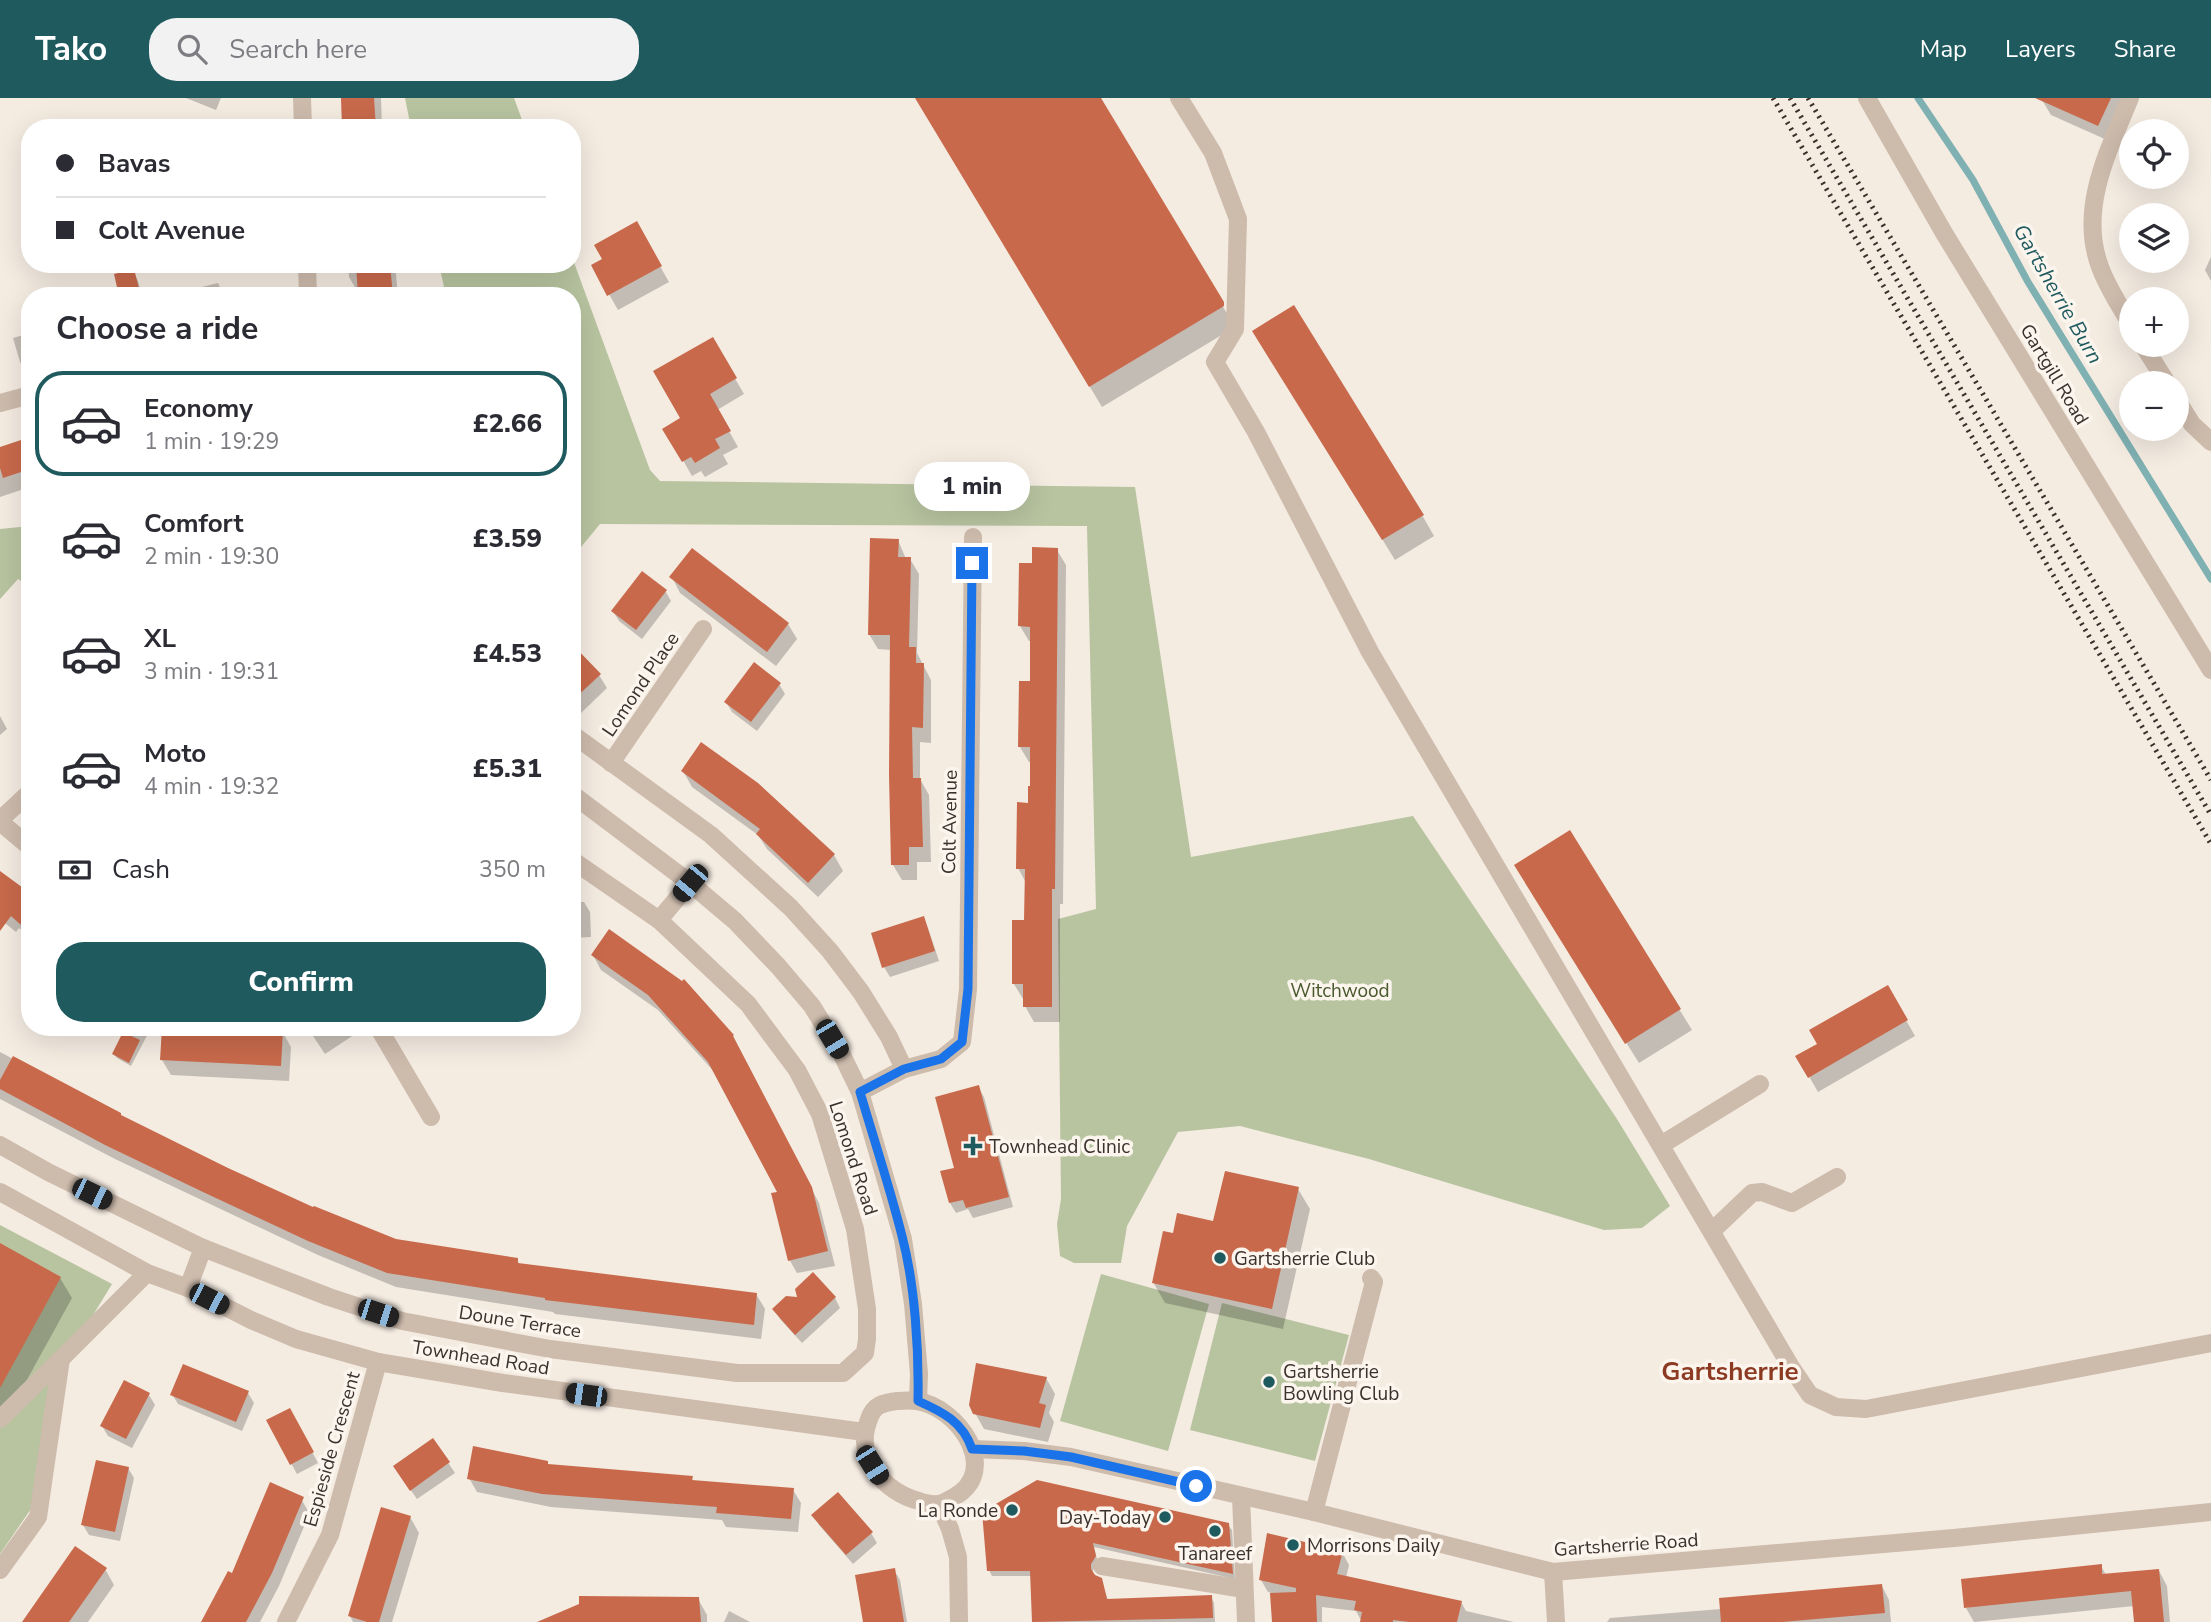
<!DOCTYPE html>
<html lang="en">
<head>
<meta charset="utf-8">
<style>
	body { margin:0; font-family:"Nunito Sans",sans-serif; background:#f2f2f3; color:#2b2b33; height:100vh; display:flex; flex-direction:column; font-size:26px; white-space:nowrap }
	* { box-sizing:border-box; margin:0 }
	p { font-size:23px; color:#7c7c81 }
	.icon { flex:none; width:38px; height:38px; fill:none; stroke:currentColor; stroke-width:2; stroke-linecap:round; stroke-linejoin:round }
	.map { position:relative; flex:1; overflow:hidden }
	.sheet { position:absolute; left:21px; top:189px; width:560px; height:749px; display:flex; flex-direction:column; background:#fff; border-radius:28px; box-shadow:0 7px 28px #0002 }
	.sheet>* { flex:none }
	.top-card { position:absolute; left:21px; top:21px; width:560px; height:154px; border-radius:28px; box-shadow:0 7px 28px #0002; display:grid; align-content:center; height:154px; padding:0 35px; background:#fff }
	.fabs { position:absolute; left:2119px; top:21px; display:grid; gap:14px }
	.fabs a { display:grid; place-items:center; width:70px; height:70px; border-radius:50%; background:#fff; box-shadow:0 7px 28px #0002; font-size:35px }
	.end { position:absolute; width:32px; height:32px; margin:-16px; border:9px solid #1a73e8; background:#fff; box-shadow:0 0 0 4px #fff }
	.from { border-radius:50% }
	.bubble { position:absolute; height:49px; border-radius:24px; background:#fff; box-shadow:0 7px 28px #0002; font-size:23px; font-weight:800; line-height:49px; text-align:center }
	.car { position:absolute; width:21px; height:42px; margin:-21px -10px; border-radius:9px; box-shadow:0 0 5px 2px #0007; background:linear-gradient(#222 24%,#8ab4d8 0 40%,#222 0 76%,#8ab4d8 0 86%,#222 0) }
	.top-card b { display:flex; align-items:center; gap:24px; height:66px; font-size:26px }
	.top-card b+b { border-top:2px solid #e1e1e2 }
	.top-card i { width:18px; height:18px; background:#2b2b33 }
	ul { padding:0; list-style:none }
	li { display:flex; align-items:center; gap:21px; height:105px; margin:0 14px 10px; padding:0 21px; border:4px solid transparent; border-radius:28px }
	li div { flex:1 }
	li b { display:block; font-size:26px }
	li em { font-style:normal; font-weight:800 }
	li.active { border-color:#1f5a5e }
	li>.icon { width:63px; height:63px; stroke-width:1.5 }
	h2 { padding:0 35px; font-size:32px; line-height:84px }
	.pay { display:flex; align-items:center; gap:18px; height:77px; padding:0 35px; font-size:26px }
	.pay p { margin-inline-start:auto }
	.action { display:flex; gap:14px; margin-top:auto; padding:14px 35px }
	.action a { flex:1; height:80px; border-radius:28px; background:#1f5a5e; color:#fff; font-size:28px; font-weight:800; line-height:80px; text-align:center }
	header { display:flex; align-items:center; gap:42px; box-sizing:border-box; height:98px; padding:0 35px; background:#1f5a5e; color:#fff }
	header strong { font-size:33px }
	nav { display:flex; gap:38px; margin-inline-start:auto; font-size:24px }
	.search { width:490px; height:63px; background:#f2f2f3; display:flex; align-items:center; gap:18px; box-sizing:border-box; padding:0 24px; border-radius:28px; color:#7c7c81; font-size:26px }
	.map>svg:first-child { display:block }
	.green { fill:#b8c4a0 }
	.shadow { fill:#0003 }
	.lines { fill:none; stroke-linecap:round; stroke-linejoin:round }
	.stream { stroke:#7fb0b2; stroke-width:7 }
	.building { fill:#c8694b }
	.minor { stroke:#cdbbac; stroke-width:18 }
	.rail { stroke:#3b302b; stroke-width:5; stroke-dasharray:2 5; stroke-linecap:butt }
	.route { stroke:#1a73e8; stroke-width:9 }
	.poi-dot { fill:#1f5a5e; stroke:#fbf5ee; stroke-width:2.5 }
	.labels { text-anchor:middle; stroke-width:7; stroke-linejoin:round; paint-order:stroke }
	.street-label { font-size:19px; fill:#3b302b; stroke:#fbf5ee }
	.park-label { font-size:19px; fill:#4a5a2e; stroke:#fbf5ee }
	.poi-label { font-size:19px; fill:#3b302b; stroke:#fbf5ee; text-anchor:start }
	.water-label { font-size:21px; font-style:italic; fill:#1f5a5e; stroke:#fbf5ee }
	.district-label { font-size:26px; font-weight:bold; fill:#8c3b22; stroke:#fbf5ee }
</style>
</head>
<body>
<header>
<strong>Tako</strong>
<div class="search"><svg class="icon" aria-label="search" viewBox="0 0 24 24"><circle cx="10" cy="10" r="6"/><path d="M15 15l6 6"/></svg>Search here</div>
<nav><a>Map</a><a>Layers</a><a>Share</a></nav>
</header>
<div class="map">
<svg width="2211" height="1524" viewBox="0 0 2211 1524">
	<rect width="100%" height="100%" fill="#f4ebe1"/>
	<g class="green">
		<path d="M405 0H514L525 30H411Z"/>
		<path d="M572 159 650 372 660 383 1135 389 1191 759 1413 718 1617 1021 1670 1108 1642 1130 1604 1132 1369 1061 1240 1028 1178 1034 1127 1128 1121 1165H1074L1060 1158 1057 1126 1061 1101 1058 821 1096 811 1087 428 600 426 572 460V198H446L439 166H572Z"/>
		<path d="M30 428V489L18 481 0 501V431Z"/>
		<path d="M0 1127 112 1186 54 1281 33 1408 0 1456Z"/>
		<path d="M1101 1176 1209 1206 1168 1353 1060 1323Z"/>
		<path d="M1222 1205 1349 1237 1315 1363 1190 1332Z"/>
	</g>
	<g class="shadow">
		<path d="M186 0H221L216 12Z"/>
		<path d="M343 0H381L382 30H344Z"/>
		<path d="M916 0H1099L1235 229 1102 309Z"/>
		<path d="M2043 0H2126L2107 42 2051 17 2042 2Z"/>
		<path d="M636 126 669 184 618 212 593 168 604 162Z"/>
		<path d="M2211 159V183L2205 172Z"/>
		<path d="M348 166H395L398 198H360V193H357L349 179Z"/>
		<path d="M133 173 138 183 142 198H121Z"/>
		<path d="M218 185 224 198H165Z"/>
		<path d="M30 235V273L25 274 20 264 13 240Z"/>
		<path d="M712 241 744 296 717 312 738 349 723 357 728 366 705 379 701 373 692 378 665 331 682 321Z"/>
		<path d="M1267 254 1422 417 1434 438 1395 462Z"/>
		<path d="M30 342V389L0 399V352Z"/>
		<path d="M898 442 906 461H910L919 476 917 555 931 582V645L920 644V681L929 697 931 764H917V782H902L893 767 891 552 878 551 869 536Z"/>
		<path d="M1057 452 1066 467 1063 806H1060V924H1034L1025 908V901H1023L1014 886 1026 824V785L1018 770 1030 707 1031 664H1029L1020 649 1032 585V543H1029L1020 528 1034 467Z"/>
		<path d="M672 479 788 526 797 541 776 568 680 495Z"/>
		<path d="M666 494 671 503 642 541 619 523 613 513Z"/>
		<path d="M572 549 599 577 607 590 581 615 572 606Z"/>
		<path d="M779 586 785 596 757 633 732 614 726 604Z"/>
		<path d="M0 618 7 631 0 637Z"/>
		<path d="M683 673 757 686 834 757 843 773 818 799 767 751 758 737 692 689Z"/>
		<path d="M1570 734 1692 932 1639 965 1528 788Z"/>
		<path d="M0 775 30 797V840L19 830 16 834 0 821Z"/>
		<path d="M572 804H584L590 814 591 839 572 840Z"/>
		<path d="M923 820 928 830 939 863 890 879 884 869Z"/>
		<path d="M593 857 733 938 819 1105 835 1168 797 1175 789 1161 779 1095 717 977 658 912 601 872Z"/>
		<path d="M1887 889 1915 938 1818 994 1798 959 1820 946Z"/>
		<path d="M122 929 151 930 131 968 117 960 114 956 126 933Z"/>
		<path d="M163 929 282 933 291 949 289 983 171 977 162 962Z"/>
		<path d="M307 929H366L325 956Z"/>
		<path d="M0 954 120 1017 122 1019 314 1112 395 1143 517 1162 520 1167 756 1196 765 1211 761 1241 555 1216 553 1214 396 1189 318 1157 115 1061 0 1001Z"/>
		<path d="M978 989 984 999 1013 1109 973 1120 968 1111 956 1115 950 1105 956 1071Z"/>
		<path d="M1298 1091 1310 1111 1283 1231 1165 1205 1153 1184 1174 1137 1215 1125Z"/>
		<path d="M0 1147 60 1180 72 1200 23 1289 20 1288 0 1324Z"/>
		<path d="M813 1177 835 1200 840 1210 802 1245 780 1221 774 1211 799 1201Z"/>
		<path d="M1046 1280 1055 1296 1049 1315 1054 1324 1048 1344 984 1331 975 1315Z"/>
		<path d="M248 1295 254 1305 242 1333 178 1306 172 1296Z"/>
		<path d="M149 1297 155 1307 132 1350 108 1338 102 1328Z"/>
		<path d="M295 1322 318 1365 297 1376 268 1323Z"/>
		<path d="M433 1342 455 1375 417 1401 401 1378Z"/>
		<path d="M547 1365 549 1368 692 1380 694 1384 793 1392 801 1405 798 1434 726 1429 722 1422 551 1409 477 1394 469 1380Z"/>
		<path d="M128 1370 134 1380 120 1443 89 1437 83 1427Z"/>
		<path d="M300 1399 308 1413V1419L279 1488 260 1524H203L233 1478Z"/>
		<path d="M984 1415 1228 1427 1232 1432 1235 1481 1094 1449 1098 1465 1093 1472V1477L1101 1481 1108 1502 1211 1499 1214 1505 1215 1524H1034L1032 1478H992L989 1472Z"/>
		<path d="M814 1417 871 1435 877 1445 853 1466 819 1427Z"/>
		<path d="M410 1419 419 1435 392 1524H353L350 1518Z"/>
		<path d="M1342 1454 1349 1467 1346 1480 1461 1504 1466 1513 1514 1524H1362L1356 1513 1322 1509V1524H1274L1271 1495 1268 1494 1261 1482Z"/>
		<path d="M2101 1468 2106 1477 2159 1473 2167 1488 2170 1524H2136L2134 1508 1974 1524 1966 1510Z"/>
		<path d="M105 1471 114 1487 88 1524H24Z"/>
		<path d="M894 1472 900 1482 907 1524H865Z"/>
		<path d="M1882 1488 1889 1502 1891 1524H1607L1610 1520 1721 1511Z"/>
		<path d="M698 1501 707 1517V1524H541Z"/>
		<path d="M729 1513 750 1524H724Z"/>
	</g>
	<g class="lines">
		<path class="stream" d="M1918 0 1973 82 2028 184 2211 481"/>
	</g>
	<g class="building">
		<path d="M341 0H374L376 30H342Z"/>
		<path d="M915 0H1101L1224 204V208L1089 289Z"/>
		<path d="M2035 0H2111L2098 28Z"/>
		<path d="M637 123 662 168 607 198 591 167 602 161 594 147Z"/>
		<path d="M356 166H390L393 198H358Z"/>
		<path d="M134 171 141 198H119L114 176Z"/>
		<path d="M1294 207 1424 417 1382 442 1252 233Z"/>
		<path d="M713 239 737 280 710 296 731 333 715 341 720 350 695 365 691 359 682 364 662 331 680 320 653 273Z"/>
		<path d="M30 339V371L3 380 0 370V349Z"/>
		<path d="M870 440 899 441 898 459H911L909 549H916V565H924L923 630 912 629 913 680H921L923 749H909V767H891L889 677 890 537H868Z"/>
		<path d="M1032 449 1058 450 1055 791H1052V909H1023V886H1012V822H1024L1025 771H1016L1017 704 1028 705V688H1030V649H1018L1019 583H1030V529L1018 528 1019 465H1032Z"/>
		<path d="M692 450 789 525 767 554 669 479Z"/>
		<path d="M642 473 667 492 636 532 611 513Z"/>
		<path d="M572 546 601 576 572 603Z"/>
		<path d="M754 564 781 585 751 624 724 604Z"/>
		<path d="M701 644 758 685 835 756 808 785 756 736 760 731 681 673Z"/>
		<path d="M1570 732 1681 911 1625 946 1514 767Z"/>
		<path d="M0 773 30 795V835L11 818 0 833Z"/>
		<path d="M924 818 935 853 882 870 871 835Z"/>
		<path d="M609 831 682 883 684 881 734 937 733 938 812 1089 828 1153 788 1163 771 1095 777 1094 708 964 648 897 591 857Z"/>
		<path d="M1888 887 1908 922 1808 980 1795 958 1817 946 1809 932Z"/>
		<path d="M162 929 283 932 281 968 160 962Z"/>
		<path d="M123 934 140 942 129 965 112 956Z"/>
		<path d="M13 958 121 1015V1017L228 1070 313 1109 314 1108 396 1141 518 1160V1165L757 1195 754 1227 545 1202V1200L387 1175 308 1143 203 1094 105 1047 0 991V982Z"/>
		<path d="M979 987 1009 1099 966 1110 963 1102 949 1105 940 1073 954 1070 935 999Z"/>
		<path d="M1225 1073 1299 1089 1272 1211 1152 1185 1163 1133 1173 1135 1177 1115 1213 1123Z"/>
		<path d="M0 1145 61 1179 0 1290Z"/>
		<path d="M813 1174 836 1199 795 1237 772 1211 786 1198 797 1199 795 1191Z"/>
		<path d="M976 1265 1047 1279 1039 1305 1046 1307 1040 1330 973 1316 969 1307Z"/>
		<path d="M183 1266 249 1293 236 1324 170 1297Z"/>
		<path d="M124 1282 150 1295 126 1341 100 1328Z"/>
		<path d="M290 1310 314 1354 290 1367 266 1322Z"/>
		<path d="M433 1340 450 1364 410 1393 393 1368Z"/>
		<path d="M473 1348 548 1363V1366L693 1378 692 1382 794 1390 791 1421 716 1415 717 1409 542 1396 467 1381Z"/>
		<path d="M96 1362 129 1369 115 1434 81 1427Z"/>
		<path d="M1037 1382 1229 1425 1233 1476 1093 1445 1096 1458 1091 1466V1471L1095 1477 1102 1480 1107 1501 1212 1497 1213 1520 1032 1524 1030 1473H987L982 1414Z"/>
		<path d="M270 1384 304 1399 272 1475 246 1524H201L228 1473 232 1475Z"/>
		<path d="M838 1394 873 1434 846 1457 811 1417Z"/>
		<path d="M381 1409 411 1418 379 1524H367L348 1518Z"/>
		<path d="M1267 1435 1343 1453 1337 1476 1462 1503 1457 1524H1409L1393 1522V1524H1360L1362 1514 1354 1512 1356 1503 1316 1497 1317 1524H1272L1270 1495 1296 1494V1490L1259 1482Z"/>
		<path d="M75 1448 107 1470 69 1524H22Z"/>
		<path d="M2102 1466V1476L2159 1471 2164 1524H2134L2131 1493 1964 1510 1961 1481Z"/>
		<path d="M895 1470 904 1524H863L855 1477Z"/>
		<path d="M1882 1486 1885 1515 1782 1524H1721L1719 1500Z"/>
		<path d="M579 1498 699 1499 701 1524H537L579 1506Z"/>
	</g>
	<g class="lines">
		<g class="minor">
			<path d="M302 0 303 30"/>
			<path d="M1179 0 1213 55 1238 121 1235 231 1215 264 1256 334 1370 554 1791 1269 1810 1297 1836 1309 1866 1311 2211 1245"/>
			<path d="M1867 0 1944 135 2211 572"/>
			<path d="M2130 0C2109 52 2079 109 2099 166 2106 188 2121 209 2132 229"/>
			<path d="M307 166 308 198"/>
			<path d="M2143 247 2167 285"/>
			<path d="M2177 302 2192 326 2211 344"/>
			<path d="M0 305 30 297"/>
			<path d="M572 636 711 737 791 810 830 853 861 894 889 939 904 971 860 994"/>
			<path d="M611 665 703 531"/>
			<path d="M572 696 690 785 735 823 778 868 812 908 842 957 860 994 903 1141 913 1206 919 1276 918 1303"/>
			<path d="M0 722 30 694"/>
			<path d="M0 724 30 749"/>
			<path d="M659 822 690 785"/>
			<path d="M378 929 431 1019"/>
			<path d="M904 971 941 961 962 944 968 891 973 439"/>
			<path d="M0 1047 48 1074 203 1150 329 1199 402 1223 550 1251 737 1275H843L865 1255 867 1241V1211L855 1131 820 1016 797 972 748 906 659 822 572 762"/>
			<path d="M1661 1047 1760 986"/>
			<path d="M0 1094 147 1175 188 1190 251 1222 296 1241 378 1264 503 1285 864 1334"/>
			<path d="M1712 1133 1752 1095 1762 1094 1792 1105 1837 1079"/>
			<path d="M188 1190 203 1150"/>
			<path d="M896 1303C903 1303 910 1302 917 1303 958 1309 1002 1372 954 1399 950 1401 944 1405 940 1406 934 1407 924 1405 919 1403 885 1395 855 1360 868 1324 870 1317 874 1310 880 1307 885 1305 891 1304 896 1303Z"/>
			<path d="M0 1321 61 1261"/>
			<path d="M972 1351 1024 1353 1071 1359 1314 1414 1553 1474 1954 1440 2211 1414"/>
			<path d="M1241 1398 1246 1524"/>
			<path d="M939 1406 950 1431 958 1459 959 1524"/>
			<path d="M1314 1414 1374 1184 1371 1180"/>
			<path d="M1102 1468 1244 1491"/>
			<path d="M0 1472 38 1419 61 1261 147 1175"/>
			<path d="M1553 1474 1556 1524"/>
			<path d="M286 1524 330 1437 378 1264"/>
		</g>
		<g class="rail">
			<path d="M1773 0 2211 746"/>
			<path d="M1790 0 2211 717"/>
			<path d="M1808 0 2211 682"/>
		</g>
	</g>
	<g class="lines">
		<path class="route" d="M972 465 968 891 962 944 941 961 904 971 860 994C874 1042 890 1090 902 1138 915 1187 919 1252 918 1303 943 1314 963 1324 972 1351L1024 1353 1071 1359 1196 1388"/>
	</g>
	<g class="poi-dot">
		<path d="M969.5 1037.5h7v7h7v7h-7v7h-7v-7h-7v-7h7z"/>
		<circle cx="1220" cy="1160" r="7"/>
		<circle cx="1269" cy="1284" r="7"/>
		<circle cx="1012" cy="1412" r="7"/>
		<circle cx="1165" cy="1419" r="7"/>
		<circle cx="1215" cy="1433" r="7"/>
		<circle cx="1293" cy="1447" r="7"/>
	</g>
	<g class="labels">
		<g class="street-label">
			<text transform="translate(2055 276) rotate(59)" y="7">Gartgill Road</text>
			<text transform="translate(640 586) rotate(-56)" y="7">Lomond Place</text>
			<text transform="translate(949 724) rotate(-89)" y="7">Colt Avenue</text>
			<text transform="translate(854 1060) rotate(72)" y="7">Lomond Road</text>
			<text transform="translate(520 1223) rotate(9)" y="7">Doune Terrace</text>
			<text transform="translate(481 1259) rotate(9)" y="7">Townhead Road</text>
			<text transform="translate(331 1351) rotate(-74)" y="7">Espieside Crescent</text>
			<text transform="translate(1626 1446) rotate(-4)" y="7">Gartsherrie Road</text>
		</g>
		<g class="park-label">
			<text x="1340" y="899">Witchwood</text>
		</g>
		<g class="poi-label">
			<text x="989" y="1055">Townhead Clinic</text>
			<text x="1234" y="1167">Gartsherrie Club</text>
			<text x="1283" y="1280">Gartsherrie<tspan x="1283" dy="22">Bowling Club</tspan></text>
			<text x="998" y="1419" text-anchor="end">La Ronde</text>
			<text x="1151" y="1426" text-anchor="end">Day-Today</text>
			<text x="1307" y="1454">Morrisons Daily</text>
			<text x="1215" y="1462" text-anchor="middle">Tanareef</text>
		</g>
		<g class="water-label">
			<text transform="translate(2058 196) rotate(60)" y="7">Gartsherrie Burn</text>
		</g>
		<g class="district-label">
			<text x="1730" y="1282">Gartsherrie</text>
		</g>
	</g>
</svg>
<div class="fabs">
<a><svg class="icon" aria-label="locate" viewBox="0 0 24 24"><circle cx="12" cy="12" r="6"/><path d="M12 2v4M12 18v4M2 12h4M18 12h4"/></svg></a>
<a><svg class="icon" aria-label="layers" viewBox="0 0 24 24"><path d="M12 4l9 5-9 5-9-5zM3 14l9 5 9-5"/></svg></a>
<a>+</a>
<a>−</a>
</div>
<i class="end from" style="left:1196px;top:1388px"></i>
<i class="end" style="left:972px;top:465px"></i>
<div class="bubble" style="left:914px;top:364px;width:116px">1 min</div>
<i class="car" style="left:690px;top:785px;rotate:220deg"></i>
<i class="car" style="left:832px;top:941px;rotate:149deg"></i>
<i class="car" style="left:92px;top:1096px;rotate:116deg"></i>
<i class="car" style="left:209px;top:1201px;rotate:117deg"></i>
<i class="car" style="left:378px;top:1215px;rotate:108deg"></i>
<i class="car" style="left:586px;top:1297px;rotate:278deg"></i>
<i class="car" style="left:872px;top:1367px;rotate:148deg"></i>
<div class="top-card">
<b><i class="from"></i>Bavas</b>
<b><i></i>Colt Avenue</b>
</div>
<section class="sheet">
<h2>Choose a ride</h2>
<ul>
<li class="active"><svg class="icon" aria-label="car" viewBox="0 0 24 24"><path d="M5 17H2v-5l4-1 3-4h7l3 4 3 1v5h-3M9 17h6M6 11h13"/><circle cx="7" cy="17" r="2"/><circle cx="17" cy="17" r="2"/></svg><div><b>Economy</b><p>1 min · 19:29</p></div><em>£2.66</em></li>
<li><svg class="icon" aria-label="car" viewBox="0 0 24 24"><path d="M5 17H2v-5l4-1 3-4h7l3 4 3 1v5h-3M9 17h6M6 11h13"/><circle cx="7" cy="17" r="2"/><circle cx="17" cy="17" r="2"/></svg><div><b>Comfort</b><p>2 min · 19:30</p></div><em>£3.59</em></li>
<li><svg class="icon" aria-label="car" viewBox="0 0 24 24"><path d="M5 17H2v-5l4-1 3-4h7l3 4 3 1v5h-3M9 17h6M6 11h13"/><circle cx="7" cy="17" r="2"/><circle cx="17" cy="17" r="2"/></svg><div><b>XL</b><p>3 min · 19:31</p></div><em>£4.53</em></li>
<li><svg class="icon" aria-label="car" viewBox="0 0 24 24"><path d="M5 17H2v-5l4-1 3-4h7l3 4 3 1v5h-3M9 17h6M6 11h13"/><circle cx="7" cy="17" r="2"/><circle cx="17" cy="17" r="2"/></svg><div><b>Moto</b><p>4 min · 19:32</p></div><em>£5.31</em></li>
</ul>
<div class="pay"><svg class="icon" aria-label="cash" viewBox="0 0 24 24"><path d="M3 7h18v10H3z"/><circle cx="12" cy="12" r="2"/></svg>Cash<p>350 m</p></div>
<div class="action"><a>Confirm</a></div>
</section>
</div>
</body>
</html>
